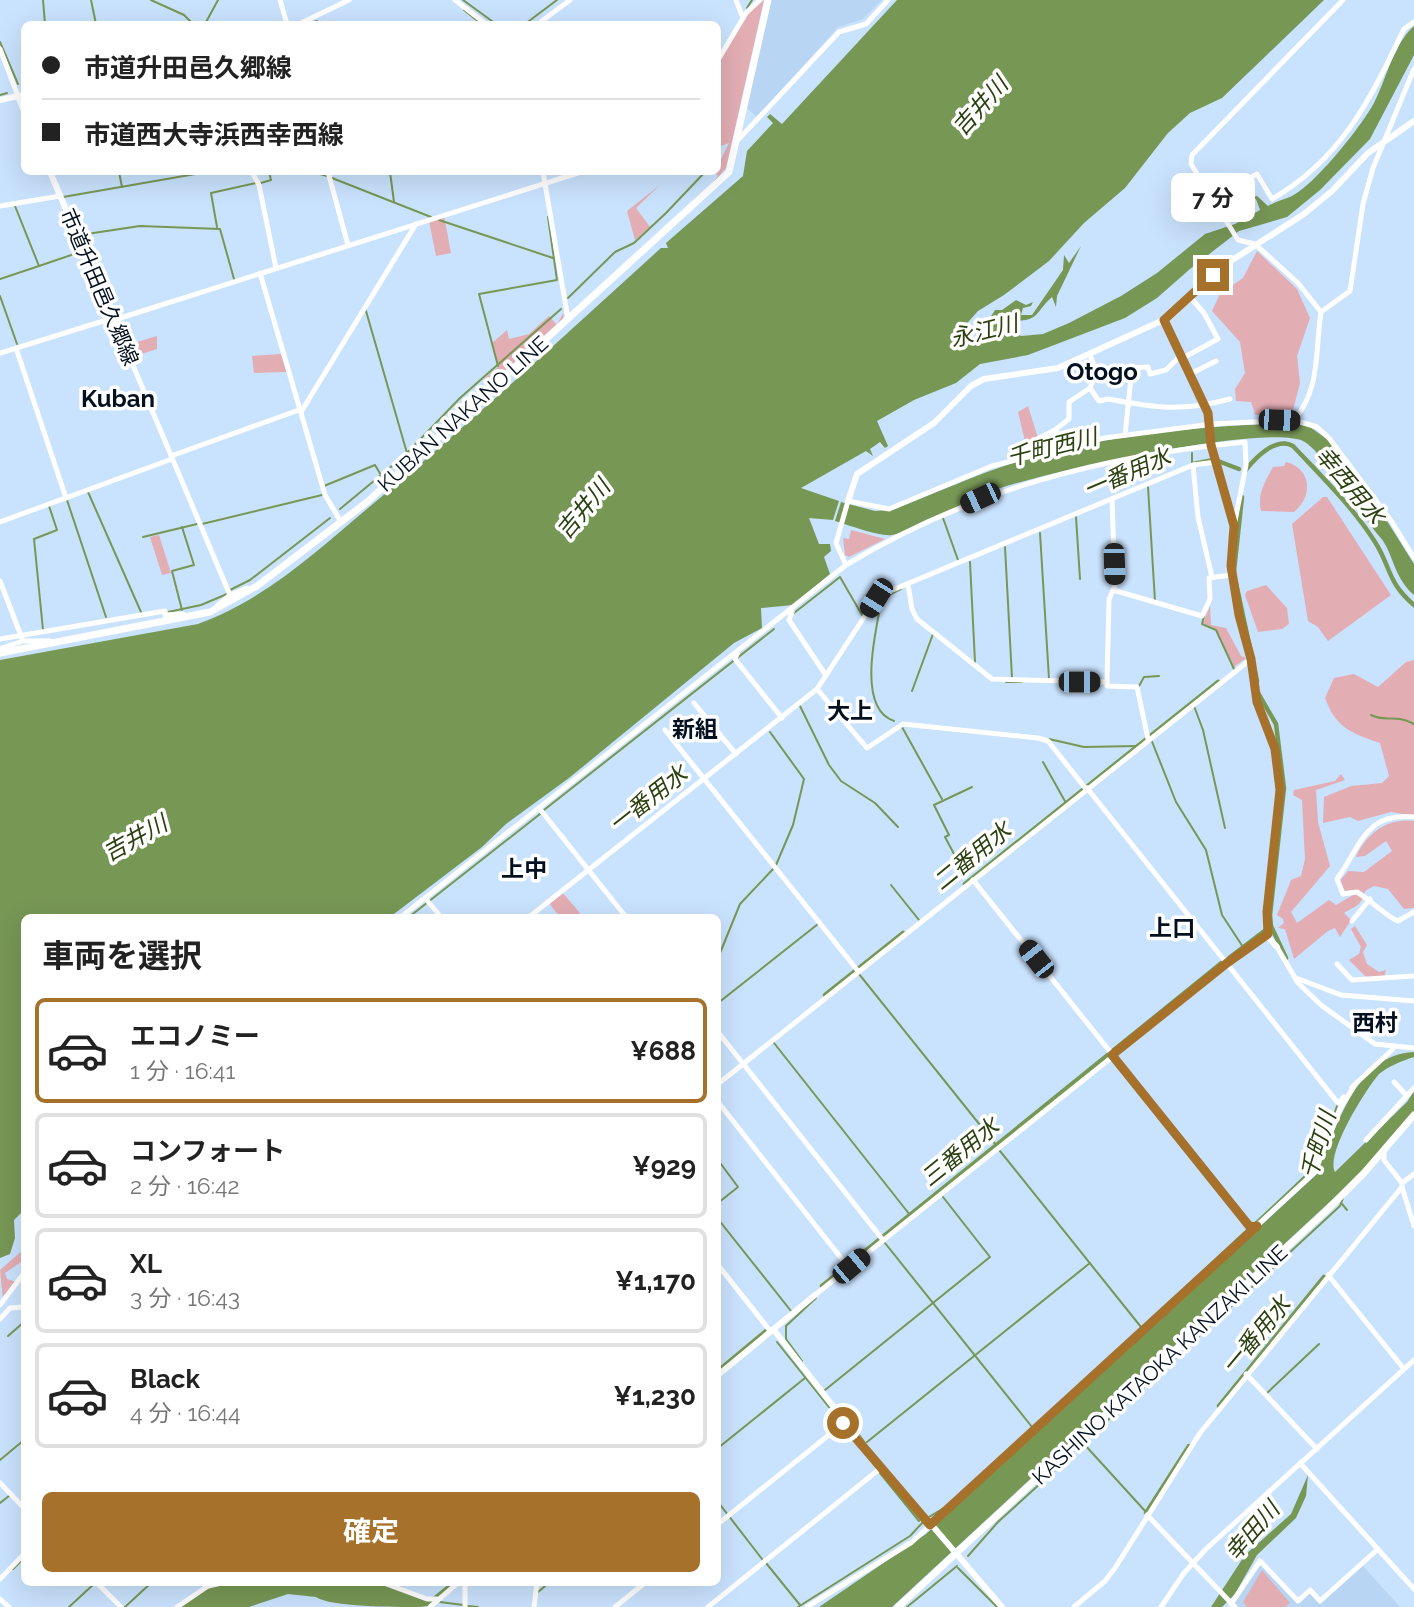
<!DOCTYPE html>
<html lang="ja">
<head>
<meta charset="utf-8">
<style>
	body { margin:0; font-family:Raleway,"Noto Sans JP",sans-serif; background:#f2f2f2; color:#222; height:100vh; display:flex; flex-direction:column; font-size:26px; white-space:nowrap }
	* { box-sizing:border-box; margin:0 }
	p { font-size:23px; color:#767676 }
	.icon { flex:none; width:38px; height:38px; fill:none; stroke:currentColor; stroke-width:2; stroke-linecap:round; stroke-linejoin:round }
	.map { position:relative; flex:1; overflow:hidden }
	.drawer { position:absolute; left:21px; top:914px; width:700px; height:672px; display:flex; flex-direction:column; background:#fff; border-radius:10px; box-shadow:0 7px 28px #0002 }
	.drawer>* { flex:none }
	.banner { position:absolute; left:21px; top:21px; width:700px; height:154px; border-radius:10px; box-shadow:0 7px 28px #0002; display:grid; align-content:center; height:154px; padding:0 21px; background:#fff }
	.end { position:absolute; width:32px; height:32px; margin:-16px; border:9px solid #a6712b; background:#fff; box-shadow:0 0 0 4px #fff }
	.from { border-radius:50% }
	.bubble { position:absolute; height:49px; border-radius:10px; background:#fff; box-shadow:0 7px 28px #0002; font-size:23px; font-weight:700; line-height:49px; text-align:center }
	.car { position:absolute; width:21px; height:42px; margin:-21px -10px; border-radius:9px; box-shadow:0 0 5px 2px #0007; background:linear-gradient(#222 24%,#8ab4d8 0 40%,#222 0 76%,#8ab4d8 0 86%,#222 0) }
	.banner b { display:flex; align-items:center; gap:24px; height:66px; font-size:26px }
	.banner b+b { border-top:2px solid #e0e0e0 }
	.banner i { width:18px; height:18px; background:#222 }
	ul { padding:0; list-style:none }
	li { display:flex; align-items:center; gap:21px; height:105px; margin:0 14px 10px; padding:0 7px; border:4px solid #e0e0e0; border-radius:10px }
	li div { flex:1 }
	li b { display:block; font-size:26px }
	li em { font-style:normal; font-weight:700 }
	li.active { border-color:#a6712b }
	li>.icon { width:63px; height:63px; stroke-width:1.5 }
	h2 { padding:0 21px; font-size:32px; line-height:84px }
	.action { display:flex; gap:14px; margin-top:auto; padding:14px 21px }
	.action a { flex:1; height:80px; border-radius:10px; background:#a6712b; color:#fff; font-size:28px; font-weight:700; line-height:80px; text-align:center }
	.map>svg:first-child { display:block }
	.built { fill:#b8d5f3 }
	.green { fill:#e3adb4 }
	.water { fill:#779755 }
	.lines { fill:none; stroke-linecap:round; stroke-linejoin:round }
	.stream { stroke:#779755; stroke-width:2 }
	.canal { stroke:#779755; stroke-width:4.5 }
	.minor { stroke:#fff; stroke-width:5 }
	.tertiary { stroke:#fff; stroke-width:6 }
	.secondary { stroke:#fff; stroke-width:7 }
	.route { stroke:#a6712b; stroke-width:9 }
	.labels { text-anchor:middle; stroke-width:7; stroke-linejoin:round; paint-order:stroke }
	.street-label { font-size:21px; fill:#03101f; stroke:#fff }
	.water-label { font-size:23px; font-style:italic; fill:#2b400f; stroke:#fff }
	.neighbourhood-label { font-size:23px; font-weight:bold; fill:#03101f; stroke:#fff }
	.quarter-label { font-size:24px; font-weight:bold; fill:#03101f; stroke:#fff }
</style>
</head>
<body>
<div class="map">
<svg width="1414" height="1607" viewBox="0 0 1414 1607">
	<rect width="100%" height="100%" fill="#c9e2fd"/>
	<g class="built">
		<path d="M771 0H882L863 19 838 27 757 117 747 108Z"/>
		<path d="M1262 1564 1299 1604 1310 1593 1320 1604 1363 1566 1400 1607H1238L1235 1603 1256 1568Z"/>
	</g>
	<g class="green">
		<path d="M764 0 726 168 703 195 718 176 714 172H718V152L721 159 729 143 718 147V63L748 13Z"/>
		<path d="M660 185 636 208 650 227 635 240 627 211Z"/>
		<path d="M444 216 451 253 436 256 429 221Z"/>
		<path d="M1257 251 1297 289 1310 318 1297 356 1300 383 1292 414 1255 415 1251 402 1236 401 1235 389 1245 373 1240 342 1212 311 1220 294 1243 278Z"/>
		<path d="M563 313 564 321 488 384 484 379 498 367 492 343 507 330 509 339 529 334 549 316 557 325Z"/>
		<path d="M157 336V349L132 357 127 345Z"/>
		<path d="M281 354 287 372 254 373 252 356Z"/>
		<path d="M1028 406 1038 438 1025 441 1018 412Z"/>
		<path d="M1286 462C1311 468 1314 496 1294 512L1261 511C1257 494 1265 482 1273 467L1284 466Z"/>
		<path d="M1323 497H1327L1391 595 1328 641 1318 627 1308 621 1292 524Z"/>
		<path d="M851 530 885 539 849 557 845 555 843 538 849 539Z"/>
		<path d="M159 535 171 573 162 575 150 537Z"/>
		<path d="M1266 585 1287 608 1289 624 1282 629 1258 632 1245 595 1247 591Z"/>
		<path d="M1210 606 1211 625 1226 628 1241 656 1246 658 1234 667 1216 629 1203 623Z"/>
		<path d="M1414 660V816L1391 812 1358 821 1350 817 1323 823 1324 797 1351 786 1382 783 1389 776 1380 743C1351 733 1336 728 1325 698L1334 678 1354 674 1378 687 1406 662Z"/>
		<path d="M1341 774 1345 780 1316 790 1318 822 1330 866 1291 912 1297 923 1329 900 1336 905 1353 895 1352 890 1345 891 1340 881 1348 871 1364 872 1392 851 1386 841 1365 856 1356 857C1367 833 1387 818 1414 821V908L1404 909 1388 889 1374 886 1365 891C1361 907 1355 906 1344 913L1351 920 1340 937 1335 928 1328 931 1294 959 1285 929 1278 928 1284 923 1283 919 1277 915 1291 880 1301 876 1305 859 1302 800 1293 795 1294 790 1335 781Z"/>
		<path d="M562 892 580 913 575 917H560L549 903Z"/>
		<path d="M1355 926 1367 945 1363 952 1367 964 1379 972 1386 970 1384 977 1367 978 1349 960 1359 954 1361 947 1351 929Z"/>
		<path d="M24 1249V1260L5 1273 7 1279 16 1282 3 1300 0 1270Z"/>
		<path d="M1262 1570 1290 1603 1285 1607H1247L1243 1602Z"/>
	</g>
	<g class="water">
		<path d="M897 0H1324L1222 98 1190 113 1168 133 1125 188 1084 223 1049 261 1004 295 978 311 954 338 956 346 988 334 992 330 986 324 995 310H1002L1016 300 1026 305 1033 302 1031 306 1023 308 1021 315H1032L1063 270 1064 255 1069 263 1081 246 1057 296 1056 307 1052 297C1034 313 1041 321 1011 321L1008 326 1021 336 1043 334 1069 323 1121 296 1157 273 1205 234 1235 224 1260 210 1256 199 1249 198 1257 196 1268 206C1275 202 1281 200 1287 198 1310 192 1363 124 1374 103 1386 80 1394 43 1414 26V55L1370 139 1320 190 1287 217 1239 231 1190 269 1157 298 1125 318 1028 355 980 364 956 383 914 400 877 421 888 446 885 448 880 442 870 449 873 456 866 451 801 488 839 501 833 520 809 518 819 544H830L831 551 824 557 830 574 793 605 761 608 762 628 734 643 569 778 506 824 482 847 390 917H24V1210L14 1220 15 1238 10 1254 0 1258V660L198 624C263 601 316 552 368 508 468 425 564 336 661 248H668L666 243 743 176 747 151 773 123 767 117 770 114 782 124Z"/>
		<path d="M1291 423 1310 427 1328 440 1387 521 1414 564V595C1392 576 1394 552 1379 536 1362 516 1322 450 1303 441 1265 423 1035 474 989 492 960 503 921 529 892 535 881 537 848 525 835 521L841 502 875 511 890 510C935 494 979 473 1025 459 1111 434 1203 426 1291 423Z"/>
		<path d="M1414 1052V1057C1404 1060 1387 1067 1379 1074 1366 1089 1325 1154 1335 1172L1407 1102 1414 1091V1112L1362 1172 892 1607H819L926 1534 1317 1174C1336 1130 1355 1054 1414 1052Z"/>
		<path d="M1308 1475 1306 1496 1296 1518 1257 1555 1235 1594 1222 1607H1211L1245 1555 1291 1514Z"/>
		<path d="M232 1582H371L435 1599 428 1606 419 1607C396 1607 330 1607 316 1597L288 1594 249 1607H181L207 1589Z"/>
	</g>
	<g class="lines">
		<g class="stream">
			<path d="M43 0 45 24"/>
			<path d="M91 0 96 24"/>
			<path d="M151 0 184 15 193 24"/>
			<path d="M463 0 496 24"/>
			<path d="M747 8 752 0"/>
			<path d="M464 10 479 22"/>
			<path d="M205 24 218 0"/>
			<path d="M307 24 317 21 318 24"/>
			<path d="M525 24 557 0"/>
			<path d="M0 42 18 84"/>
			<path d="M0 95 7 93"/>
			<path d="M119 172 122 187"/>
			<path d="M313 172 327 176"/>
			<path d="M390 172 394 202"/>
			<path d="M332 178 431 217"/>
			<path d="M261 183 271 180 269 172"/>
			<path d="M63 197 207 172"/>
			<path d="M439 220 553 258"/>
			<path d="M217 227 211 193 256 183"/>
			<path d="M80 235 140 226 220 229 234 279"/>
			<path d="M39 266 80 252"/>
			<path d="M0 279 39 266 15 206"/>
			<path d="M0 296 17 344"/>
			<path d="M568 298 615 252 634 243 666 213 705 172"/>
			<path d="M366 311 407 453 460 398 561 309"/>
			<path d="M498 366 479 294 557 280 548 217"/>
			<path d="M1285 442V443"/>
			<path d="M1192 453V462"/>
			<path d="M324 486 375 465 381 475"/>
			<path d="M1148 487 1155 601"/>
			<path d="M88 492 141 612"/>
			<path d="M67 500 106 617"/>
			<path d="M340 509 404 456"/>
			<path d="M1076 517 1080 579"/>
			<path d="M943 518 958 560"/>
			<path d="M202 524 322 495"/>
			<path d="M1040 533 1049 679"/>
			<path d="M143 537 197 524"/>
			<path d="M1005 547 1012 678"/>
			<path d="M970 562 975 662"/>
			<path d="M230 590 250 580 330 518"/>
			<path d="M182 610 172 571 194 565 182 527"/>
			<path d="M168 612 201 605 227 594"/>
			<path d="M794 613 840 577 862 615"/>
			<path d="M1204 616 1202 624 1216 630 1234 669"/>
			<path d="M43 630 34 539 57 530 49 506"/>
			<path d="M1006 682H1022"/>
			<path d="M1139 686 1144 677 1159 676"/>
			<path d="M912 691 933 634"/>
			<path d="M800 706 829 765 841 781 875 803 898 827"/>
			<path d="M1194 706 1203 730 1225 828"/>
			<path d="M1371 715C1387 723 1394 713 1414 724"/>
			<path d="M894 721C855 708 877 626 882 598L901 589"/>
			<path d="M902 727 942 799"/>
			<path d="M770 732 804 779 793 825 776 865"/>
			<path d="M1049 739 1084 747 1137 746"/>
			<path d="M1151 739 1176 802 1206 850 1222 915 1243 947"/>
			<path d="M1043 762 1066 803"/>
			<path d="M544 810 774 629"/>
			<path d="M961 867 945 837 949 835 934 805 972 787"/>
			<path d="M891 885 919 920"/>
			<path d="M409 917 540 814"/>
			<path d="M718 958 740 904 774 868"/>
			<path d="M859 974 996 1145"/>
			<path d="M718 1003 818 924"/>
			<path d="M774 1043 910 1215"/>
			<path d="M1326 1137 1337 1106"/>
			<path d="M1000 1151 1141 1327"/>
			<path d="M718 1160 738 1187 718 1203"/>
			<path d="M1342 1204 1347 1210"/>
			<path d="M718 1219 791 1311"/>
			<path d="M1253 1225 1304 1177 1318 1155"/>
			<path d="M885 1243 1032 1427"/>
			<path d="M1150 1320 1249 1228"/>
			<path d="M8 1336 24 1322"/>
			<path d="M777 1342 840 1421"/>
			<path d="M802 1361 786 1339V1326L816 1298"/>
			<path d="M825 1390 990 1257 943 1197"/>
			<path d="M1266 1394 1319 1344"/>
			<path d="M843 1426 877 1468"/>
			<path d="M857 1432 865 1443"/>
			<path d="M867 1442 1090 1263"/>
			<path d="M1082 1444 1340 1206 1343 1198"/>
			<path d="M1084 1444 1146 1512"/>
			<path d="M718 1448 805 1378"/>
			<path d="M0 1460 24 1440"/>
			<path d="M880 1473 919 1521"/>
			<path d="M718 1502 762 1559"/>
			<path d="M0 1503 9 1496"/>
			<path d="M929 1517 947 1506 979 1477"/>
			<path d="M968 1556 998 1522 1065 1461"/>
			<path d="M766 1563 800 1605"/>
			<path d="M958 1568 997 1607"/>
			<path d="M13 1569 24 1558"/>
			<path d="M538 1592 550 1582"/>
			<path d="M440 1602 463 1605"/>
			<path d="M468 1606 478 1607"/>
			<path d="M69 1607 95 1583"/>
			<path d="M125 1607 152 1582"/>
			<path d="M798 1607 910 1536 924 1521"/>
			<path d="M907 1607 957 1566"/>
		</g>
		<g class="canal">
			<path d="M1218 461 1239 469"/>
			<path d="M1193 464 1213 460"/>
			<path d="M1245 471C1255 458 1276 436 1293 446 1321 476 1353 507 1375 542 1391 567 1387 582 1414 605"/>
			<path d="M1234 571 1242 497"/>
			<path d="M1236 583 1257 681"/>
			<path d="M1258 693 1276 724 1284 788 1270 915 1271 926 1286 958"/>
			<path d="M965 884 1218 682"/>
			<path d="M1229 958 1267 929"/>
			<path d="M825 995 903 933"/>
			<path d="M822 1286 1224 961"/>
			<path d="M718 1371 766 1331"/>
			<path d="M1219 1406 1324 1277"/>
			<path d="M1146 1513 1189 1446"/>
			<path d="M434 1599 455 1582"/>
		</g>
		<g class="minor">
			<path d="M280 0 287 24"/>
			<path d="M455 0 486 24"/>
			<path d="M736 0 743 18"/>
			<path d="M299 24 349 0"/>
			<path d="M538 24 570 0"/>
			<path d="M0 49 18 96 24 94"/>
			<path d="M718 60 746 13 760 0"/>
			<path d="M737 141 839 32 866 24 888 0"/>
			<path d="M252 172 259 185 276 268"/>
			<path d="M328 172 348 245"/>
			<path d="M543 172 568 319"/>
			<path d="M0 206 60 196"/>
			<path d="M1226 216 1223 201 1232 188 1257 174 1272 199C1342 159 1371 98 1404 29L1414 22"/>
			<path d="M260 273 325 495 341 522"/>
			<path d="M1321 312 1298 283 1255 244 1238 240 1191 164 1192 155 1343 0"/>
			<path d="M114 320 581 172"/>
			<path d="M1164 320 1208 413 1211 445 1234 526 1231 566 1239 615"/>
			<path d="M16 348 66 498"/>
			<path d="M0 353 113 318 230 595"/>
			<path d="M1090 355 1099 378 1093 380 1090 388"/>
			<path d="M1181 359 1218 339 1204 313 1191 298"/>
			<path d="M1190 374 1216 361"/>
			<path d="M1099 378 1128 368 1148 367 1150 374 1166 370 1180 356"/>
			<path d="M301 412 416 224"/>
			<path d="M1294 420 1317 427 1329 438 1392 522 1414 558"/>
			<path d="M1125 435 1132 369"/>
			<path d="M1039 438 1055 430"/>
			<path d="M1065 446 1055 430 1069 419V402L1090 388 1099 401 1108 399C1157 408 1181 412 1230 399"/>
			<path d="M171 456 299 410"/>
			<path d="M1193 465 1198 517 1212 577"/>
			<path d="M0 522 172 459"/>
			<path d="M846 565 836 543 848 501 889 509 992 466 1104 438 1212 424 1294 420C1321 389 1315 350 1321 312L1350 291 1363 204 1373 168 1414 69"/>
			<path d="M0 581 23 641"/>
			<path d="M908 585 912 609 917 619 992 679 1107 682V686L1137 687 1148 739"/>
			<path d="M1113 590 1202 616 1210 599 1209 578 1231 575"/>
			<path d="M217 606 230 595 247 588"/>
			<path d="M792 612 789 620 825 674"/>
			<path d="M0 639 165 611V615L183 614"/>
			<path d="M0 649 23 641H51"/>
			<path d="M737 654 735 659 782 718"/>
			<path d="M1107 682 1109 599 1115 586 1112 499"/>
			<path d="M817 689 867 748 903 724 1038 738 1048 741 1086 789"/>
			<path d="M694 703 736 754"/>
			<path d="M665 730 858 971"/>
			<path d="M1087 788 1330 1093 1338 1103 1344 1097"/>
			<path d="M539 808 626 917"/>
			<path d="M1414 817C1364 812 1361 847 1337 879L1343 894 1357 892C1369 899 1390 919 1398 921L1414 912"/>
			<path d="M973 880 1250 1227 1257 1226"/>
			<path d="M425 898 441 917"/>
			<path d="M401 917 846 565C970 490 1102 456 1245 442L1246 465 1234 526"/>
			<path d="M529 917 817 689 878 596 1193 465 1216 462"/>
			<path d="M1352 921 1370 899"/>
			<path d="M1268 937 1267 912 1280 790 1275 749"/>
			<path d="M1277 947 1298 983 1321 1005 1375 1044 1414 1048"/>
			<path d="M1337 964 1352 980 1414 976"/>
			<path d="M1296 978 1341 995 1414 1001"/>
			<path d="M718 1032 883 1240"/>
			<path d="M1394 1082 1407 1096"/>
			<path d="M718 1084 1251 659"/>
			<path d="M1352 1087 1393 1049"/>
			<path d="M718 1102 849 1268"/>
			<path d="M1366 1140 1414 1088"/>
			<path d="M1384 1150V1160L1402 1183"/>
			<path d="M1402 1187 1414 1226"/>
			<path d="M718 1265 771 1332"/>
			<path d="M1328 1275 1404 1369"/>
			<path d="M815 1295 1257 941"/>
			<path d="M0 1305 24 1273"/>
			<path d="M0 1319 10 1308 24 1307"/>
			<path d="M1246 1374 1317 1449"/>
			<path d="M1300 1463 1414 1589"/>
			<path d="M0 1483 24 1508"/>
			<path d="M1147 1515 1235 1607"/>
			<path d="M718 1524 845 1422"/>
			<path d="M0 1579 24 1554"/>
			<path d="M96 1582 121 1607"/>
			<path d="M381 1582 427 1599H437"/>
			<path d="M465 1582V1607"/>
			<path d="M0 1599 9 1607"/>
			<path d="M1231 1604 1260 1561 1298 1601 1310 1590 1320 1601 1378 1549"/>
			<path d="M177 1607 208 1586 226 1582"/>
			<path d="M430 1607 459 1582"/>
			<path d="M534 1607 537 1582"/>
			<path d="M615 1607 646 1582"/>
			<path d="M708 1607 882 1467"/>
			<path d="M807 1607 912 1542 1314 1173 1340 1109 1354 1086"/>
			<path d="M1074 1607 1105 1581 1115 1568 1200 1433 1402 1187V1183L1414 1174"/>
			<path d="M1161 1607 1184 1573 1206 1549 1414 1360"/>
		</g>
		<g class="tertiary">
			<path d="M0 100 18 96 24 111"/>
			<path d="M50 172 112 317"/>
			<path d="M848 501 857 474 934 423 971 386 984 379 1058 368 1170 317 1223 266 1304 214 1332 191 1368 153 1414 121"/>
			<path d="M1239 615 1251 659 1257 703 1275 749"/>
			<path d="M1257 941 1268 937 1277 947"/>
			<path d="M774 1330 864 1446 1002 1607"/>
			<path d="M718 1375 815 1295"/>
		</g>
		<g class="secondary">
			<path d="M0 653 210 612 257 586 367 502 729 172 768 0"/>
			<path d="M898 1607 1328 1209 1364 1173 1414 1115"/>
		</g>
	</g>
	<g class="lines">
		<path class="route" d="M843 1423 930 1525 1257 1226 1250 1227 1112 1055 1227 963 1268 934 1267 912 1280 790 1275 749 1257 702 1251 659 1239 615 1231 566 1234 526 1211 445 1208 413 1164 320 1213 275"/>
	</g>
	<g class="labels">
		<g class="street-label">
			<text transform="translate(99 287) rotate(67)" y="7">市道升田邑久郷線</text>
			<text transform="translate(463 414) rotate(-42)" y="7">KUBAN NAKANO LINE</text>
			<text transform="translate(1160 1365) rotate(-43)" y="7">KASHINO KATAOKA KANZAKI LINE</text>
		</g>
		<g class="water-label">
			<text transform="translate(980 106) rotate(-48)" y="8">吉井川</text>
			<text transform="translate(984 331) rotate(-14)" y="8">永江川</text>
			<text transform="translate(1052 447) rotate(-14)" y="8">千町西川</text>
			<text transform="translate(1127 473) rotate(-23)" y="8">一番用水</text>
			<text transform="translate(1350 485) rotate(50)" y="8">幸西用水</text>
			<text transform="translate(583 509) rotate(-50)" y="8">吉井川</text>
			<text transform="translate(648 799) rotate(-38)" y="8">一番用水</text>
			<text transform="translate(135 838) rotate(-29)" y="8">吉井川</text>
			<text transform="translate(972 856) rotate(-39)" y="8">二番用水</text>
			<text transform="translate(1318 1145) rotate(-73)" y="8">千町川</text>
			<text transform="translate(960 1152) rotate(-39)" y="8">三番用水</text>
			<text transform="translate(1256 1335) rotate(-50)" y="8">一番用水</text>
			<text transform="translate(1252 1531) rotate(-49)" y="8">幸田川</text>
		</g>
		<g class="neighbourhood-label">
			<text x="850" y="719">大上</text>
			<text x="695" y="737">新組</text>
			<text x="524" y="877">上中</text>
			<text x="1172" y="936">上口</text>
			<text x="1375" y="1031">西村</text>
		</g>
		<g class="quarter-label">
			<text x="1102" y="380">Otogo</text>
			<text x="118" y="407">Kuban</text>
		</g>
	</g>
</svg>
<i class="end from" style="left:843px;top:1423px"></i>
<i class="end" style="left:1213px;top:275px"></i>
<div class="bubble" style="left:1171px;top:173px;width:84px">7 分</div>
<i class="car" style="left:1279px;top:420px;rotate:92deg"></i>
<i class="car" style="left:980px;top:498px;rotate:245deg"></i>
<i class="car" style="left:1114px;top:564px;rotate:178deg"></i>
<i class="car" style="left:876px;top:598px;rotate:212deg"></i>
<i class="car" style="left:1079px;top:682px;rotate:90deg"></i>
<i class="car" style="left:1036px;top:959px;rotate:322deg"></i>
<i class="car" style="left:851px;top:1266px;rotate:50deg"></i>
<div class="banner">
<b><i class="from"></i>市道升田邑久郷線</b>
<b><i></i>市道西大寺浜西幸西線</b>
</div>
<section class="drawer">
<h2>車両を選択</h2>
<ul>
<li class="active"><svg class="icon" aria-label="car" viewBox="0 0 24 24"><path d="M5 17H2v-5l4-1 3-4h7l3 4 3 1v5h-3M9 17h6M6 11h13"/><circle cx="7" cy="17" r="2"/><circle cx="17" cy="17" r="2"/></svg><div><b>エコノミー</b><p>1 分 · 16:41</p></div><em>¥688</em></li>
<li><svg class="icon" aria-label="car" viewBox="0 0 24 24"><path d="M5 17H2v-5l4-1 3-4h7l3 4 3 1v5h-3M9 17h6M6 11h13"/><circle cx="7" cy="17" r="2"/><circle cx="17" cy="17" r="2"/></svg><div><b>コンフォート</b><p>2 分 · 16:42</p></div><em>¥929</em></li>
<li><svg class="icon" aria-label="car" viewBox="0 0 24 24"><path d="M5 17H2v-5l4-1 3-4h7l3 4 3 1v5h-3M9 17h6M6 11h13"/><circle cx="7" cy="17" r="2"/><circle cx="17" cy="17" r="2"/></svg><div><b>XL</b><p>3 分 · 16:43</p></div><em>¥1,170</em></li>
<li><svg class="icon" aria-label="car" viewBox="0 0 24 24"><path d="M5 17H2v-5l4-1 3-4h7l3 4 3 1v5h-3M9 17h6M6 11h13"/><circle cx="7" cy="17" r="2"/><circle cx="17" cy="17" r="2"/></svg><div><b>Black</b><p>4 分 · 16:44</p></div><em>¥1,230</em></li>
</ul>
<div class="action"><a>確定</a></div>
</section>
</div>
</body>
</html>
